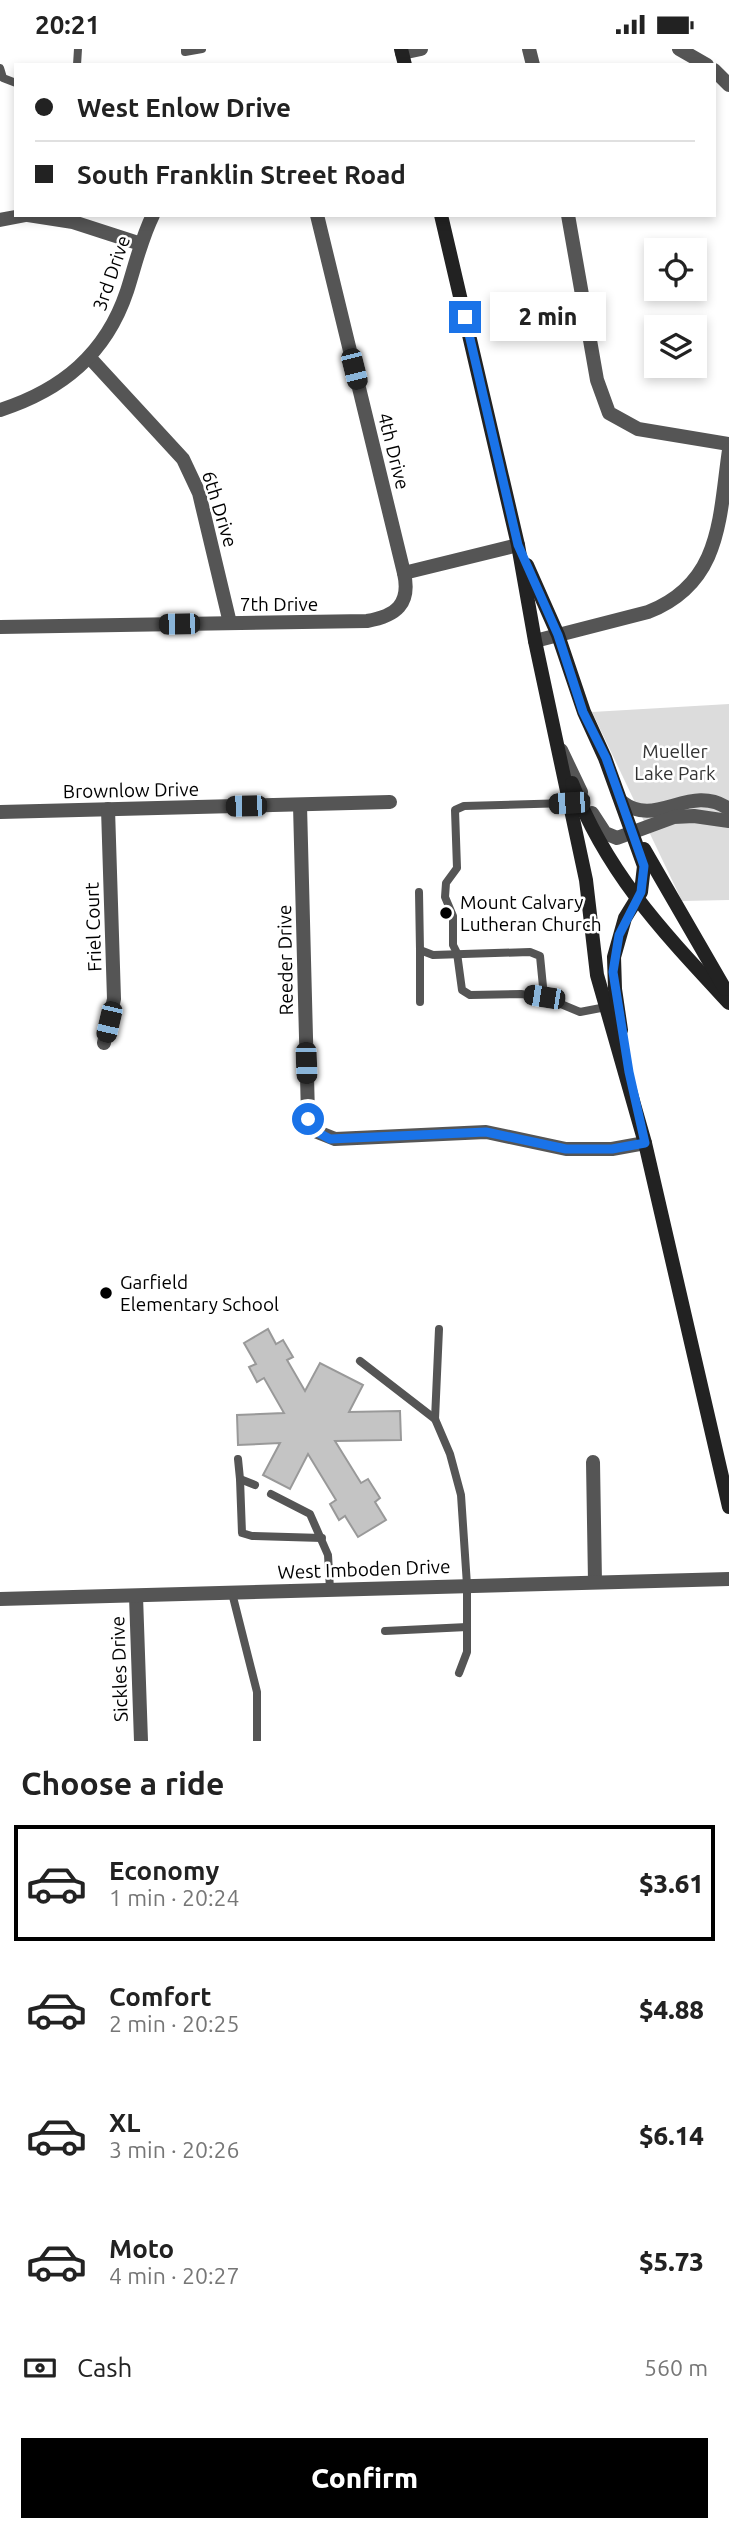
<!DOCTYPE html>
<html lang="en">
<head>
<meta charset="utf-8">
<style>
	body { margin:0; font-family:Ubuntu,sans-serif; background:#f6f6f6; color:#222; height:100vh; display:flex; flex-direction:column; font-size:26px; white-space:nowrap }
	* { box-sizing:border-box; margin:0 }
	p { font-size:23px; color:#767676 }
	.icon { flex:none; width:38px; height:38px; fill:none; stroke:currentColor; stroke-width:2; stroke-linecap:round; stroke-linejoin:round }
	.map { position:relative; height:1692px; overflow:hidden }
	.drawer { display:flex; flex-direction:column; background:#fff; flex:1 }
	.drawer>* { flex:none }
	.guide { position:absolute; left:14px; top:14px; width:702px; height:154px; border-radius:0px; box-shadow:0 4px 10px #0003; display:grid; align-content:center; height:154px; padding:0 21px; background:#fff }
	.tools { position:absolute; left:644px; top:189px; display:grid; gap:14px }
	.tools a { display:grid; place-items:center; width:63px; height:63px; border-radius:0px; background:#fff; box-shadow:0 4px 10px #0003; font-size:35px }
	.end { position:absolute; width:32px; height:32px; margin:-16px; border:9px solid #1a73e8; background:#fff; box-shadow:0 0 0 4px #fff }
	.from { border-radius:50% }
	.bubble { position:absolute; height:49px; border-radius:0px; background:#fff; box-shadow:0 4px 10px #0003; font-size:23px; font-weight:800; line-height:49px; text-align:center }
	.car { position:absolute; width:21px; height:42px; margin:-21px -10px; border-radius:9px; box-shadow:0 0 5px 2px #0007; background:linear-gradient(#222 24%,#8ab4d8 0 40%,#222 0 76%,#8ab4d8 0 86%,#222 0) }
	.guide b { display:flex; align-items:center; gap:24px; height:66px; font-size:26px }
	.guide b+b { border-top:2px solid #e0e0e0 }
	.guide i { width:18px; height:18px; background:#222 }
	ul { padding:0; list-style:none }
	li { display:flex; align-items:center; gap:21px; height:116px; margin:0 14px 10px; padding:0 7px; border:4px solid transparent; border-radius:0px }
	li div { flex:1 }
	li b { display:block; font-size:26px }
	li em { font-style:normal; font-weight:800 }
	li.current { border-color:#000 }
	li>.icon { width:63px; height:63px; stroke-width:1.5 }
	h2 { padding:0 21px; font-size:32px; line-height:84px }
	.pay { display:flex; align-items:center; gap:18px; height:77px; padding:0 21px; font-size:26px }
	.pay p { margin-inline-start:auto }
	.primary-button { display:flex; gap:14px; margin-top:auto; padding:14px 21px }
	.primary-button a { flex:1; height:80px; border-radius:0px; background:#000; color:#fff; font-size:28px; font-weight:800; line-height:80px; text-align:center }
	.status { display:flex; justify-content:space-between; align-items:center; height:49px; padding:0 35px; background:#fff; direction:ltr }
	.status svg { height:19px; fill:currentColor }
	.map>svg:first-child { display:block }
	.green { fill:#dcdcdc }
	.building { fill:#c4c4c4; stroke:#999; stroke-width:2 }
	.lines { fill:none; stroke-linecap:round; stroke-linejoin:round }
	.lane { stroke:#555; stroke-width:8 }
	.street { stroke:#555; stroke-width:14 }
	.secondary { stroke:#222; stroke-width:14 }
	.route { stroke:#1a73e8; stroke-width:9 }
	.poi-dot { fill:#000; stroke:#fff; stroke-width:2.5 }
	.labels { text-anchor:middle; stroke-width:5; stroke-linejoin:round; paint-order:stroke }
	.street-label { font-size:19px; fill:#000; stroke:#fff }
	.park-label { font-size:19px; fill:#333; stroke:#fff }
	.poi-label { font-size:19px; fill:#000; stroke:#fff; text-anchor:start }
</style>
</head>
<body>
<div class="status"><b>20:21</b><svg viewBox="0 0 49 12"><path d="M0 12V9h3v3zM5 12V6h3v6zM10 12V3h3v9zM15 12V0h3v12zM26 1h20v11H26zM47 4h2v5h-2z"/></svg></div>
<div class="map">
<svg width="729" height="1692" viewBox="0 0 729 1692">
	<rect width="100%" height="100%" fill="#fff"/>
	<path class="green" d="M729 655V851L682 852 592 663Z"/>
	<path class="building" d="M268 1280 276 1295 283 1291 293 1308 287 1311 305 1342 320 1314 363 1336 349 1363 400 1362 401 1391 335 1392 361 1434 368 1430 380 1449 375 1453 386 1471 358 1488 345 1467 339 1471 330 1455 336 1451 308 1405 290 1440 263 1426 280 1394 238 1396 237 1366 284 1364 264 1329 257 1333 249 1318 256 1315 244 1294Z"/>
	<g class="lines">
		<g class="lane">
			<path d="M185 0V3L202 0"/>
			<path d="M77 16 78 0"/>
			<path d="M0 19 3 29 16 34"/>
			<path d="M569 754 464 757 455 761 457 819 446 834 445 848 453 867V896L457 904 462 941 470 946 521 945 544 948 580 963 606 958"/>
			<path d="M419 843 420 901 433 906 530 903 540 907 544 948"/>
			<path d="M420 901V953"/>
			<path d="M439 1280 435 1370 450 1405 461 1446 467 1536V1603L459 1624"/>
			<path d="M360 1312 435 1370"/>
			<path d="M238 1410 240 1430 255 1436"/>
			<path d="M240 1430 242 1484 252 1487 322 1489"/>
			<path d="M271 1445 310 1465 328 1506 330 1540"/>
			<path d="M232 1544 257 1643V1692"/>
			<path d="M385 1582 467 1578"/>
		</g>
		<g class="street">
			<path d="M529 0 533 16"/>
			<path d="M679 0 707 16"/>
			<path d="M402 4 421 0"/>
			<path d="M714 21 729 36"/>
			<path d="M28 166 73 173 141 195"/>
			<path d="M317 166 404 524"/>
			<path d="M568 166 597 331 609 364 638 380 729 395"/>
			<path d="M0 171 26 166"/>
			<path d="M90 309 183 410 199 444 230 574"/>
			<path d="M0 361C62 341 106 305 127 242 135 217 141 190 153 166"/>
			<path d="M0 578 367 572C396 567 411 555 404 524L518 496"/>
			<path d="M535 592 648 563C722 534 719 469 729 401"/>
			<path d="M561 701 581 743"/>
			<path d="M622 753C656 780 690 733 729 760"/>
			<path d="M300 756 308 1066 315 1082 335 1090 486 1083 566 1100H612L645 1094"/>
			<path d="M0 763 390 753"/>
			<path d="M592 764 605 784 617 789 674 768 694 767 729 772"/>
			<path d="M104 994 114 950 108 760"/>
			<path d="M593 1413 595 1533"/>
			<path d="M136 1547 141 1692"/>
			<path d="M0 1550 729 1530"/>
		</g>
		<g class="secondary">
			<path d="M401 0 405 16"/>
			<path d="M441 166 518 496 535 592 586 831 597 926 645 1094 729 1458"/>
			<path d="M527 516 558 586 584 663 605 709 644 817 641 843 625 869 614 908 615 940 621 981"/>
			<path d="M572 734C607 825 664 884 729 954"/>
			<path d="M644 800 725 940"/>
		</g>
	</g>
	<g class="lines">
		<path class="route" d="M308 1070 315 1082 330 1090 486 1083 566 1100H612L645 1094 629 1023 613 923 619 886 641 843 644 817 606 709 583 663 558 586 518 496 465 268"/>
	</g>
	<g class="poi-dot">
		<circle cx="446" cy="864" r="7"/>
		<circle cx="106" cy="1244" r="7"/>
	</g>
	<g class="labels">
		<g class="street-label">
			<text transform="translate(111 224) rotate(-71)" y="7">3rd Drive</text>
			<text transform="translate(394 402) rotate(76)" y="7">4th Drive</text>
			<text transform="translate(220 460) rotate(73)" y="7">6th Drive</text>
			<text x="279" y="562">7th Drive</text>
			<text transform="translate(131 741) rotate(-1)" y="7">Brownlow Drive</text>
			<text transform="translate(93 878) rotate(-92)" y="7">Friel Court</text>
			<text transform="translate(285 911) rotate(-91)" y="7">Reeder Drive</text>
			<text transform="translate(364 1520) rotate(-2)" y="7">West Imboden Drive</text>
			<text transform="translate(119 1620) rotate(-92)" y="7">Sickles Drive</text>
		</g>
		<g class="park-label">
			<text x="675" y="709">Mueller<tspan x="675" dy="22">Lake Park</tspan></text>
		</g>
		<g class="poi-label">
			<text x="460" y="860">Mount Calvary<tspan x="460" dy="22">Lutheran Church</tspan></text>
			<text x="120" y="1240">Garfield<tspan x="120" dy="22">Elementary School</tspan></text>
		</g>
	</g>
</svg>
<div class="tools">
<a><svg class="icon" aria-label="locate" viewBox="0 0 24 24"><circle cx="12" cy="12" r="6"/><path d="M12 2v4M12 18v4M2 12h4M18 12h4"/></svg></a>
<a><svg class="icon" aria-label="layers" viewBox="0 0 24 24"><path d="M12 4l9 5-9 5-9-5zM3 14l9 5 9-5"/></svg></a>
</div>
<i class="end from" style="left:308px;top:1070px"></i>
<i class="end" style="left:465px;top:268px"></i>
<div class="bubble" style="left:490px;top:243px;width:116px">2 min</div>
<i class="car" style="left:354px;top:320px;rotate:166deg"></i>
<i class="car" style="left:179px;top:575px;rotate:269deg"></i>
<i class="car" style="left:569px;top:754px;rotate:266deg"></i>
<i class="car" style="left:246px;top:757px;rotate:269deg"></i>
<i class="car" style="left:544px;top:948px;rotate:279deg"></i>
<i class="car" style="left:109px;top:973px;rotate:193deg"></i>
<i class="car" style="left:306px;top:1014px;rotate:178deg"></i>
<div class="guide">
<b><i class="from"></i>West Enlow Drive</b>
<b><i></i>South Franklin Street Road</b>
</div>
</div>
<section class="drawer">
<h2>Choose a ride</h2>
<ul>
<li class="current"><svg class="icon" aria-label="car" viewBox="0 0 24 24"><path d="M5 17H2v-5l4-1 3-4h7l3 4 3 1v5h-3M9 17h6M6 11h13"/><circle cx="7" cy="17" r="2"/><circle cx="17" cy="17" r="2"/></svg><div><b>Economy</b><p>1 min · 20:24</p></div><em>$3.61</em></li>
<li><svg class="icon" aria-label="car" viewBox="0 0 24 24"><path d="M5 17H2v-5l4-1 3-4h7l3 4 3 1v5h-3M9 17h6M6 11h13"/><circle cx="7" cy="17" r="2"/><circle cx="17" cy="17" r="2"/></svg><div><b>Comfort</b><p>2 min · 20:25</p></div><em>$4.88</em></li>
<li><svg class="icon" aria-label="car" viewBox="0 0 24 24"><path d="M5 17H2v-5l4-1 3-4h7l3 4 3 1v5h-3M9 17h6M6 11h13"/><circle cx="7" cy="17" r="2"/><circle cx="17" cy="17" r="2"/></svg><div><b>XL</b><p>3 min · 20:26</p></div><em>$6.14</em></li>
<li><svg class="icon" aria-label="car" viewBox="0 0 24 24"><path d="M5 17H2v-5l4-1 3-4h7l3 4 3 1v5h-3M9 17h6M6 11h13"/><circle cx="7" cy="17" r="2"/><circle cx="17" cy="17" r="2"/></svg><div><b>Moto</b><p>4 min · 20:27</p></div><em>$5.73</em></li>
</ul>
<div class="pay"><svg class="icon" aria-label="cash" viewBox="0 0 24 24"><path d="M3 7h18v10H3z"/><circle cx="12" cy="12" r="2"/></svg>Cash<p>560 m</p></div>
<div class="primary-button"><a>Confirm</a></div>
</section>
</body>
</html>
